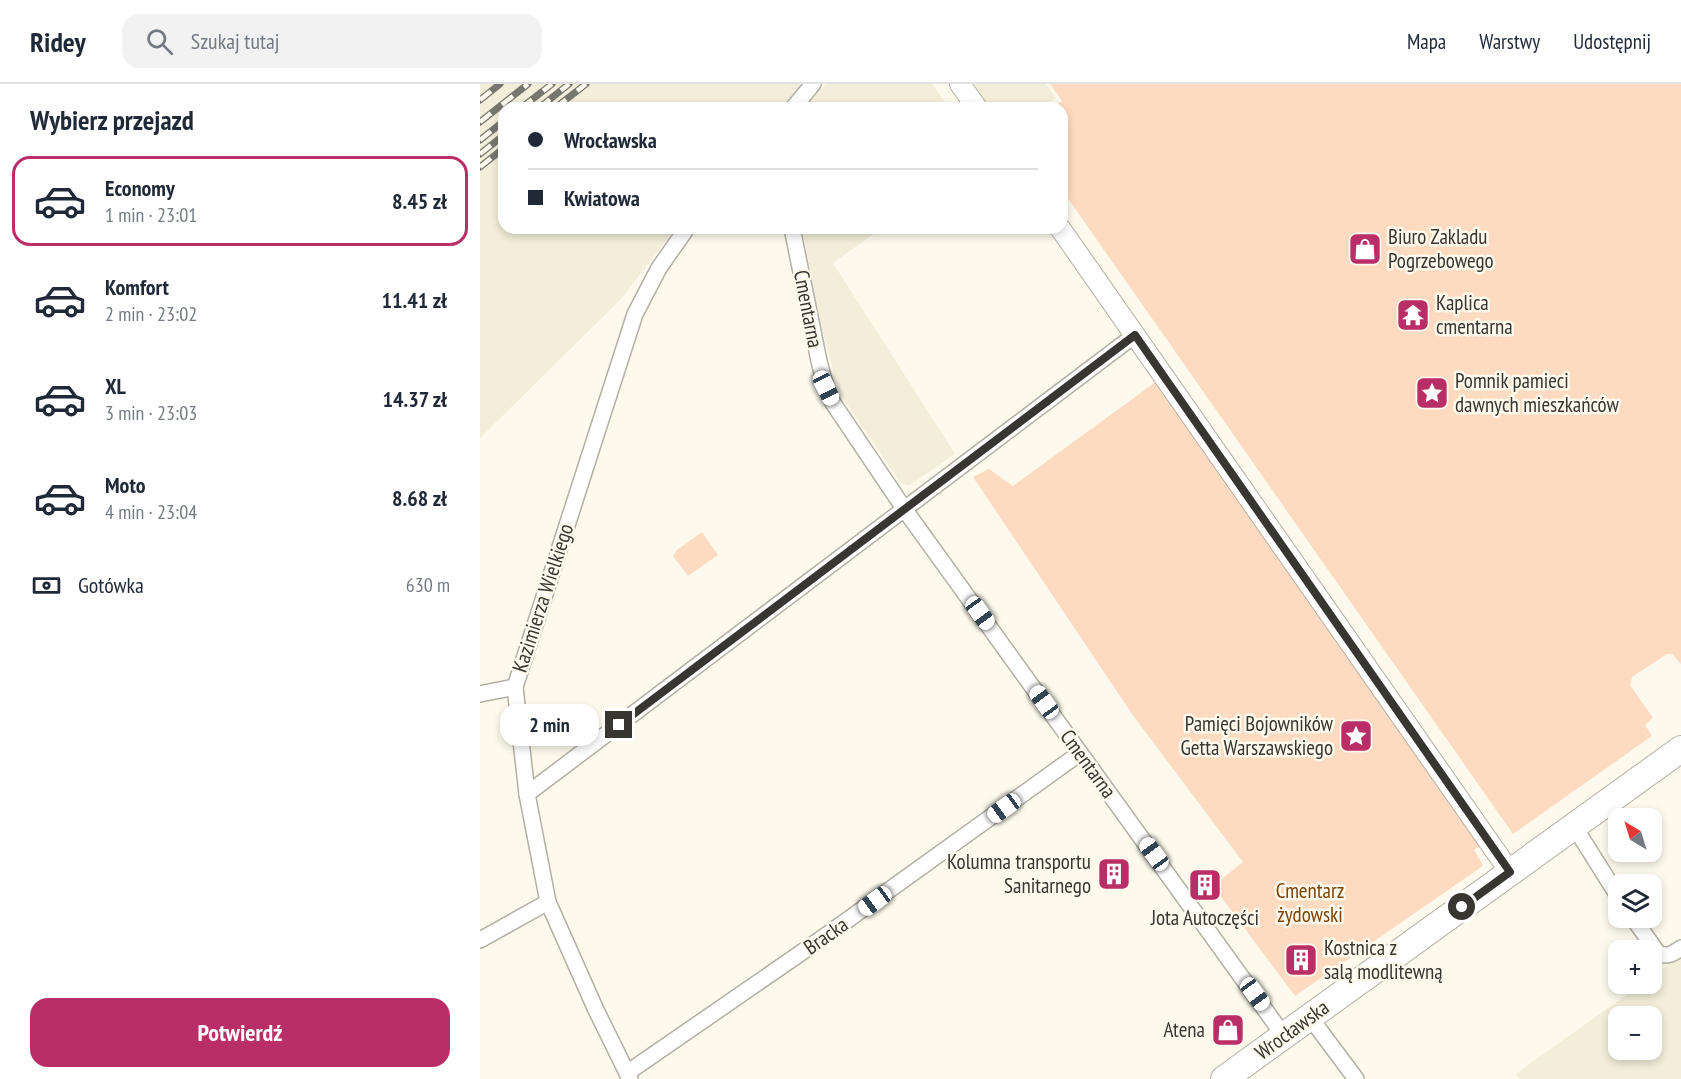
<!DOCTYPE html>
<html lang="pl">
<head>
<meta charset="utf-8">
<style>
	body { margin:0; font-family:"PT Sans Narrow",sans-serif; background:#f2f2f3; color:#1f2937; height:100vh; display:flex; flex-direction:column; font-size:22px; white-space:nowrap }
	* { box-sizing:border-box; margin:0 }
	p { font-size:20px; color:#747a83 }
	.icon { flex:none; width:33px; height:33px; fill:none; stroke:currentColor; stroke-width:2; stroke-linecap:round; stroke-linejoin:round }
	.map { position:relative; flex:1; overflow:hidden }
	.side { display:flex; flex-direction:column; background:#fff; width:480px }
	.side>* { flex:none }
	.guide { position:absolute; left:18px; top:18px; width:570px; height:132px; border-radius:18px; box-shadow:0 3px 9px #0003; display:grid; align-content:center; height:132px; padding:0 30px; background:#fff }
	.needle { width:39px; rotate:322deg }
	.tools { position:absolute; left:1128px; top:724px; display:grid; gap:12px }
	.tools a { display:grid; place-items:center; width:54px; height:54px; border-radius:12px; background:#fff; box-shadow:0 3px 9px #0003; font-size:30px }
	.end { position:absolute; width:27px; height:27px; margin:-14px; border:8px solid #373631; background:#fff; box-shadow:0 0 0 3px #fff }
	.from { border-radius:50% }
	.bubble { position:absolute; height:42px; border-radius:18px; background:#fff; box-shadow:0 3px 9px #0003; font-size:20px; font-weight:700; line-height:42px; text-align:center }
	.car { position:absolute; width:18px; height:36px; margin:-18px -9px; border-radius:8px; box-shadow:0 0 4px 2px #0007; background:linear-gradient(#fff 24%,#345 0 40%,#fff 0 76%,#345 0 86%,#fff 0) }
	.guide b { display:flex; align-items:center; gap:21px; height:57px; font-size:22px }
	.guide b+b { border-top:2px solid #e0e1e3 }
	.guide i { width:15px; height:15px; background:#1f2937 }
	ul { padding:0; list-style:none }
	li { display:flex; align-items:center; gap:18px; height:90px; margin:0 12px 9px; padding:0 18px; border:3px solid transparent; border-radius:18px }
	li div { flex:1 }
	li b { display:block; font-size:22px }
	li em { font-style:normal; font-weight:700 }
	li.selected { border-color:#b92e67 }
	li>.icon { width:54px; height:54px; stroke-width:1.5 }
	h2 { padding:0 30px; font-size:27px; line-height:72px }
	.pay { display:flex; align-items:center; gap:15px; height:66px; padding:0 30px; font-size:22px }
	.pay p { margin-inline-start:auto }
	.action { display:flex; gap:12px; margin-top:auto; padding:12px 30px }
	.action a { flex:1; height:69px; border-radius:18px; background:#b92e67; color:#fff; font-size:24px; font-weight:700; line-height:69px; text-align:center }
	header { display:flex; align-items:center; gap:36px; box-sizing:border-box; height:84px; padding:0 30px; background:#fff; border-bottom:2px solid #e0e1e3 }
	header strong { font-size:28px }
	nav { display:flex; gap:33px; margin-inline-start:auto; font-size:21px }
	.search { width:420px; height:54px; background:#f2f2f3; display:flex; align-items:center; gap:15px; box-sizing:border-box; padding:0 21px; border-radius:18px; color:#747a83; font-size:22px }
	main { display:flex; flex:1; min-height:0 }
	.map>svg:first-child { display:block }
	.built { fill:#f2eed9; fill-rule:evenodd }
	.green { fill:#fedbc0 }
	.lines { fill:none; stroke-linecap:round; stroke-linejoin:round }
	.minor-casing { stroke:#b2afa3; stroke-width:18 }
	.tertiary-casing { stroke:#b2afa3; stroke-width:22 }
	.primary-casing { stroke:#b2afa3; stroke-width:28 }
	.minor { stroke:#fff; stroke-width:15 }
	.tertiary { stroke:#fff; stroke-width:20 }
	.primary { stroke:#fff; stroke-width:26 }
	.rail-casing { stroke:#78776f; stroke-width:7 }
	.rail { stroke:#fdfaed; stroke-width:4.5; stroke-dasharray:14; stroke-linecap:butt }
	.route { stroke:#373631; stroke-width:8 }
	.labels { text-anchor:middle; stroke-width:5; stroke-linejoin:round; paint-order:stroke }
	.poi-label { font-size:21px; fill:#373631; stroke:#fdfaed; text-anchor:start }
	.street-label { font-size:21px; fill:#373631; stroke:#fdfaed }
	.park-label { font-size:21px; fill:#7e4302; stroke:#fdfaed }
</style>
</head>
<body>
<header>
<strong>Ridey</strong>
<div class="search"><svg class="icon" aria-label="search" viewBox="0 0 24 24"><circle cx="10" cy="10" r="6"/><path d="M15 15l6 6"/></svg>Szukaj tutaj</div>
<nav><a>Mapa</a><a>Warstwy</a><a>Udostępnij</a></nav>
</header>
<main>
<section class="side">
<h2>Wybierz przejazd</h2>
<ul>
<li class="selected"><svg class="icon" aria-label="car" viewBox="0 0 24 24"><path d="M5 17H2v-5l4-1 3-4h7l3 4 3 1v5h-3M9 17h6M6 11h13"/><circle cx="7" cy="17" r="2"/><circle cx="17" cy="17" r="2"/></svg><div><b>Economy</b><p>1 min · 23:01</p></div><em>8.45 zł</em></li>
<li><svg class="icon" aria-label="car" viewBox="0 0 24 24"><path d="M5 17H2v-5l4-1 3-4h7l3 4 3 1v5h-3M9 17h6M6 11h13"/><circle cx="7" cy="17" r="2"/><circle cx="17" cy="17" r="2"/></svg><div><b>Komfort</b><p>2 min · 23:02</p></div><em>11.41 zł</em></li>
<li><svg class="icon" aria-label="car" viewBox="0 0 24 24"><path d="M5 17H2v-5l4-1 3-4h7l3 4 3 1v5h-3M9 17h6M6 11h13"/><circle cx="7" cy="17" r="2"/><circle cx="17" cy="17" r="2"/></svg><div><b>XL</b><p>3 min · 23:03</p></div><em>14.37 zł</em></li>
<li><svg class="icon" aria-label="car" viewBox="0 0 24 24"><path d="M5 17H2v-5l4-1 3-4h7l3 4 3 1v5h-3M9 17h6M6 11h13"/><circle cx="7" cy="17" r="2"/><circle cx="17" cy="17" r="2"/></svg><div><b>Moto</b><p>4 min · 23:04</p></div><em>8.68 zł</em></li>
</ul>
<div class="pay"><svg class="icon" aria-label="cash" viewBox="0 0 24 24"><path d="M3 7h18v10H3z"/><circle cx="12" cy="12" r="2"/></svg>Gotówka<p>630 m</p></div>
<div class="action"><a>Potwierdź</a></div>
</section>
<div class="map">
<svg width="1201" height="995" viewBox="0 0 1201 995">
	<rect width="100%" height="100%" fill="#fdfaed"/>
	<g class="built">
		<path d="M0 0H322L301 24H24V144H196L141 215 0 354Z"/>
		<path d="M346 0H452L469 24H324Z"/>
		<path d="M494 0H566L576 14 561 24H509Z"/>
		<path d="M322 144H402L353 179 475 370 430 401 421 399 366 319 357 300 340 238Z"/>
		<path d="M1201 872V995H1039L1036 990 1049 980 1162 900H1172V893ZM1138 933H1172V966H1138Z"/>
	</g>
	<g class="green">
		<path d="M570 0H1201V580L1192 570H1187L1152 593 1150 601 1173 634 1165 641 1172 652 1033 750 582 106V24H573L582 17Z"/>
		<path d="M677 297 1002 760 994 766 1003 781 1000 784 815 912 733 802 763 778 652 630 493 393 509 385 533 402Z"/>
		<path d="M222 448 238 471 208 492 193 472 197 466Z"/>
	</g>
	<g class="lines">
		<defs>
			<g id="minor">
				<path d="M313 24 333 0"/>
				<path d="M312 144 339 277 346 304 353 319 425 426 804 952"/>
				<path d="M0 610 35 603"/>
				<path d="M47 710 655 251"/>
				<path d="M1094 742 1138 812"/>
				<path d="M1153 834 1178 869C1187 874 1194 869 1201 864"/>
				<path d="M0 856 68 818"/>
				<path d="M829 932 876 995"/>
				<path d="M147 989 341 855 600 669"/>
				<path d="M150 995 116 926 68 818 47 710 35 603 155 230 179 184 207 144"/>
			</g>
			<g id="tertiary">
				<path d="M480 0 497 24"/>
				<path d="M580 144 1030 788"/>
			</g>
			<path id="primary" d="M744 995 1201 665"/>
		</defs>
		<use href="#minor" class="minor-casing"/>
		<use href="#tertiary" class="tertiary-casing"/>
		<use href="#primary" class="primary-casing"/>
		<use href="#minor" class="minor"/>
		<use href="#tertiary" class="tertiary"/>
		<use href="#primary" class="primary"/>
		<defs>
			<g id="rail">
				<path d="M0 16 20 0"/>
				<path d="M41 24 72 0"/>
				<path d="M59 24 89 0"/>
				<path d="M75 24 106 0"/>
				<path d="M0 38 48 0"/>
				<path d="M0 56 24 37"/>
				<path d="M0 70 24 51"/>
				<path d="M0 83 24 64"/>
			</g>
		</defs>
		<use href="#rail" class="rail-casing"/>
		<use href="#rail" class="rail"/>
	</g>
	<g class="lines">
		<path class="route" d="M139 641 655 251 1030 788 982 823"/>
	</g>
	<defs>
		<symbol id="shop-square" viewBox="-11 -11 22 22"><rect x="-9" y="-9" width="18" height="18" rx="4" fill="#b92e67" stroke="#fdfaed"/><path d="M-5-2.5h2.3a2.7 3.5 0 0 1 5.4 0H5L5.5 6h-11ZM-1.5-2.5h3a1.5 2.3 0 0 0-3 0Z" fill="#fff"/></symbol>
		<symbol id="temple-square" viewBox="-11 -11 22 22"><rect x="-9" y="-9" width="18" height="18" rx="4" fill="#b92e67" stroke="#fdfaed"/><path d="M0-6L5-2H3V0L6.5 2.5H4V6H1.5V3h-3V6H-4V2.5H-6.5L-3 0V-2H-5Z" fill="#fff"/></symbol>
		<symbol id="sight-square" viewBox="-11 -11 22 22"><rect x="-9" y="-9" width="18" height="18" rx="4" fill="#b92e67" stroke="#fdfaed"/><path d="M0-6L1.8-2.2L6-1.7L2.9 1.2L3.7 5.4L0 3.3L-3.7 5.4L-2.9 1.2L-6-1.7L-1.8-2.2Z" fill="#fff"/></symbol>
		<symbol id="building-square" viewBox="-11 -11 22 22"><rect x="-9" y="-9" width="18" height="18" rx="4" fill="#b92e67" stroke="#fdfaed"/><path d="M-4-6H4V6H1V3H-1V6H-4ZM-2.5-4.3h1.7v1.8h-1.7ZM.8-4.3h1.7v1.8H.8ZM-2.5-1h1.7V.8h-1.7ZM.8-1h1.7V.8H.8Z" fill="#fff"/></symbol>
	</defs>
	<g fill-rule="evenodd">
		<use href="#shop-square" x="866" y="146" width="38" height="38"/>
		<use href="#temple-square" x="914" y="212" width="38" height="38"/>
		<use href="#sight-square" x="933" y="290" width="38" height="38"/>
		<use href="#sight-square" x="857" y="633" width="38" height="38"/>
		<use href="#building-square" x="615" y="771" width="38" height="38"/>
		<use href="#building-square" x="706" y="782" width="38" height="38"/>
		<use href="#building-square" x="802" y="857" width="38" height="38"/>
		<use href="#shop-square" x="729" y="927" width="38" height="38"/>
	</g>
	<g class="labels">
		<g class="poi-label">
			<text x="908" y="160">Biuro Zakladu<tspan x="908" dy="24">Pogrzebowego</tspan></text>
			<text x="956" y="226">Kaplica<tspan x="956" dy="24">cmentarna</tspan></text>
			<text x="975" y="304">Pomnik pamieci<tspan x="975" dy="24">dawnych mieszkańców</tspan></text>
			<text x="853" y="647" text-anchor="end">Pamięci Bojowników<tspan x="853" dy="24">Getta Warszawskiego</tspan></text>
			<text x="611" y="785" text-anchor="end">Kolumna transportu<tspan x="611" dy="24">Sanitarnego</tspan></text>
			<text x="725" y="841" text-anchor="middle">Jota Autoczęści</text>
			<text x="844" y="871">Kostnica z<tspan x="844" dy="24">salą modlitewną</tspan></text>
			<text x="725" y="953" text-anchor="end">Atena</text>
		</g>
		<g class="street-label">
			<text transform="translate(328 225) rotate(79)" y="7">Cmentarna</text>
			<text transform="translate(63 514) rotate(-72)" y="7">Kazimierza Wielkiego</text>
			<text transform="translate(608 680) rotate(54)" y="7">Cmentarna</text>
			<text transform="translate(346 852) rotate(-35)" y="7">Bracka</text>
			<text transform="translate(812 946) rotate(-36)" y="7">Wrocławska</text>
		</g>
		<g class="park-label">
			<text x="830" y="814">Cmentarz<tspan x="830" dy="24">żydowski</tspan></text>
		</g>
	</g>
</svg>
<div class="tools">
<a><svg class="needle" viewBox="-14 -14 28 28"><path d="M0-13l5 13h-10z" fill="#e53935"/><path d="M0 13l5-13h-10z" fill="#747a83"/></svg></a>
<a><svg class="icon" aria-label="layers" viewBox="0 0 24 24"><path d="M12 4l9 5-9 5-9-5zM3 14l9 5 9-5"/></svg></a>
<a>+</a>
<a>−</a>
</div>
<i class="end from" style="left:982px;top:823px"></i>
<i class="end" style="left:139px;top:641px"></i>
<div class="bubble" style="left:20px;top:620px;width:99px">2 min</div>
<i class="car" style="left:346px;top:304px;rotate:154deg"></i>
<i class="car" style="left:500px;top:529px;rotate:144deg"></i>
<i class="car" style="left:564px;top:618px;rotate:324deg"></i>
<i class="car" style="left:524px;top:724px;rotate:234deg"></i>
<i class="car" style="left:674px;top:770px;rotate:324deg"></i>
<i class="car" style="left:395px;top:817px;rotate:234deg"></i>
<i class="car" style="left:775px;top:910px;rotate:144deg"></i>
<div class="guide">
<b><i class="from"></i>Wrocławska</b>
<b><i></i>Kwiatowa</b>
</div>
</div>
</main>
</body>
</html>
